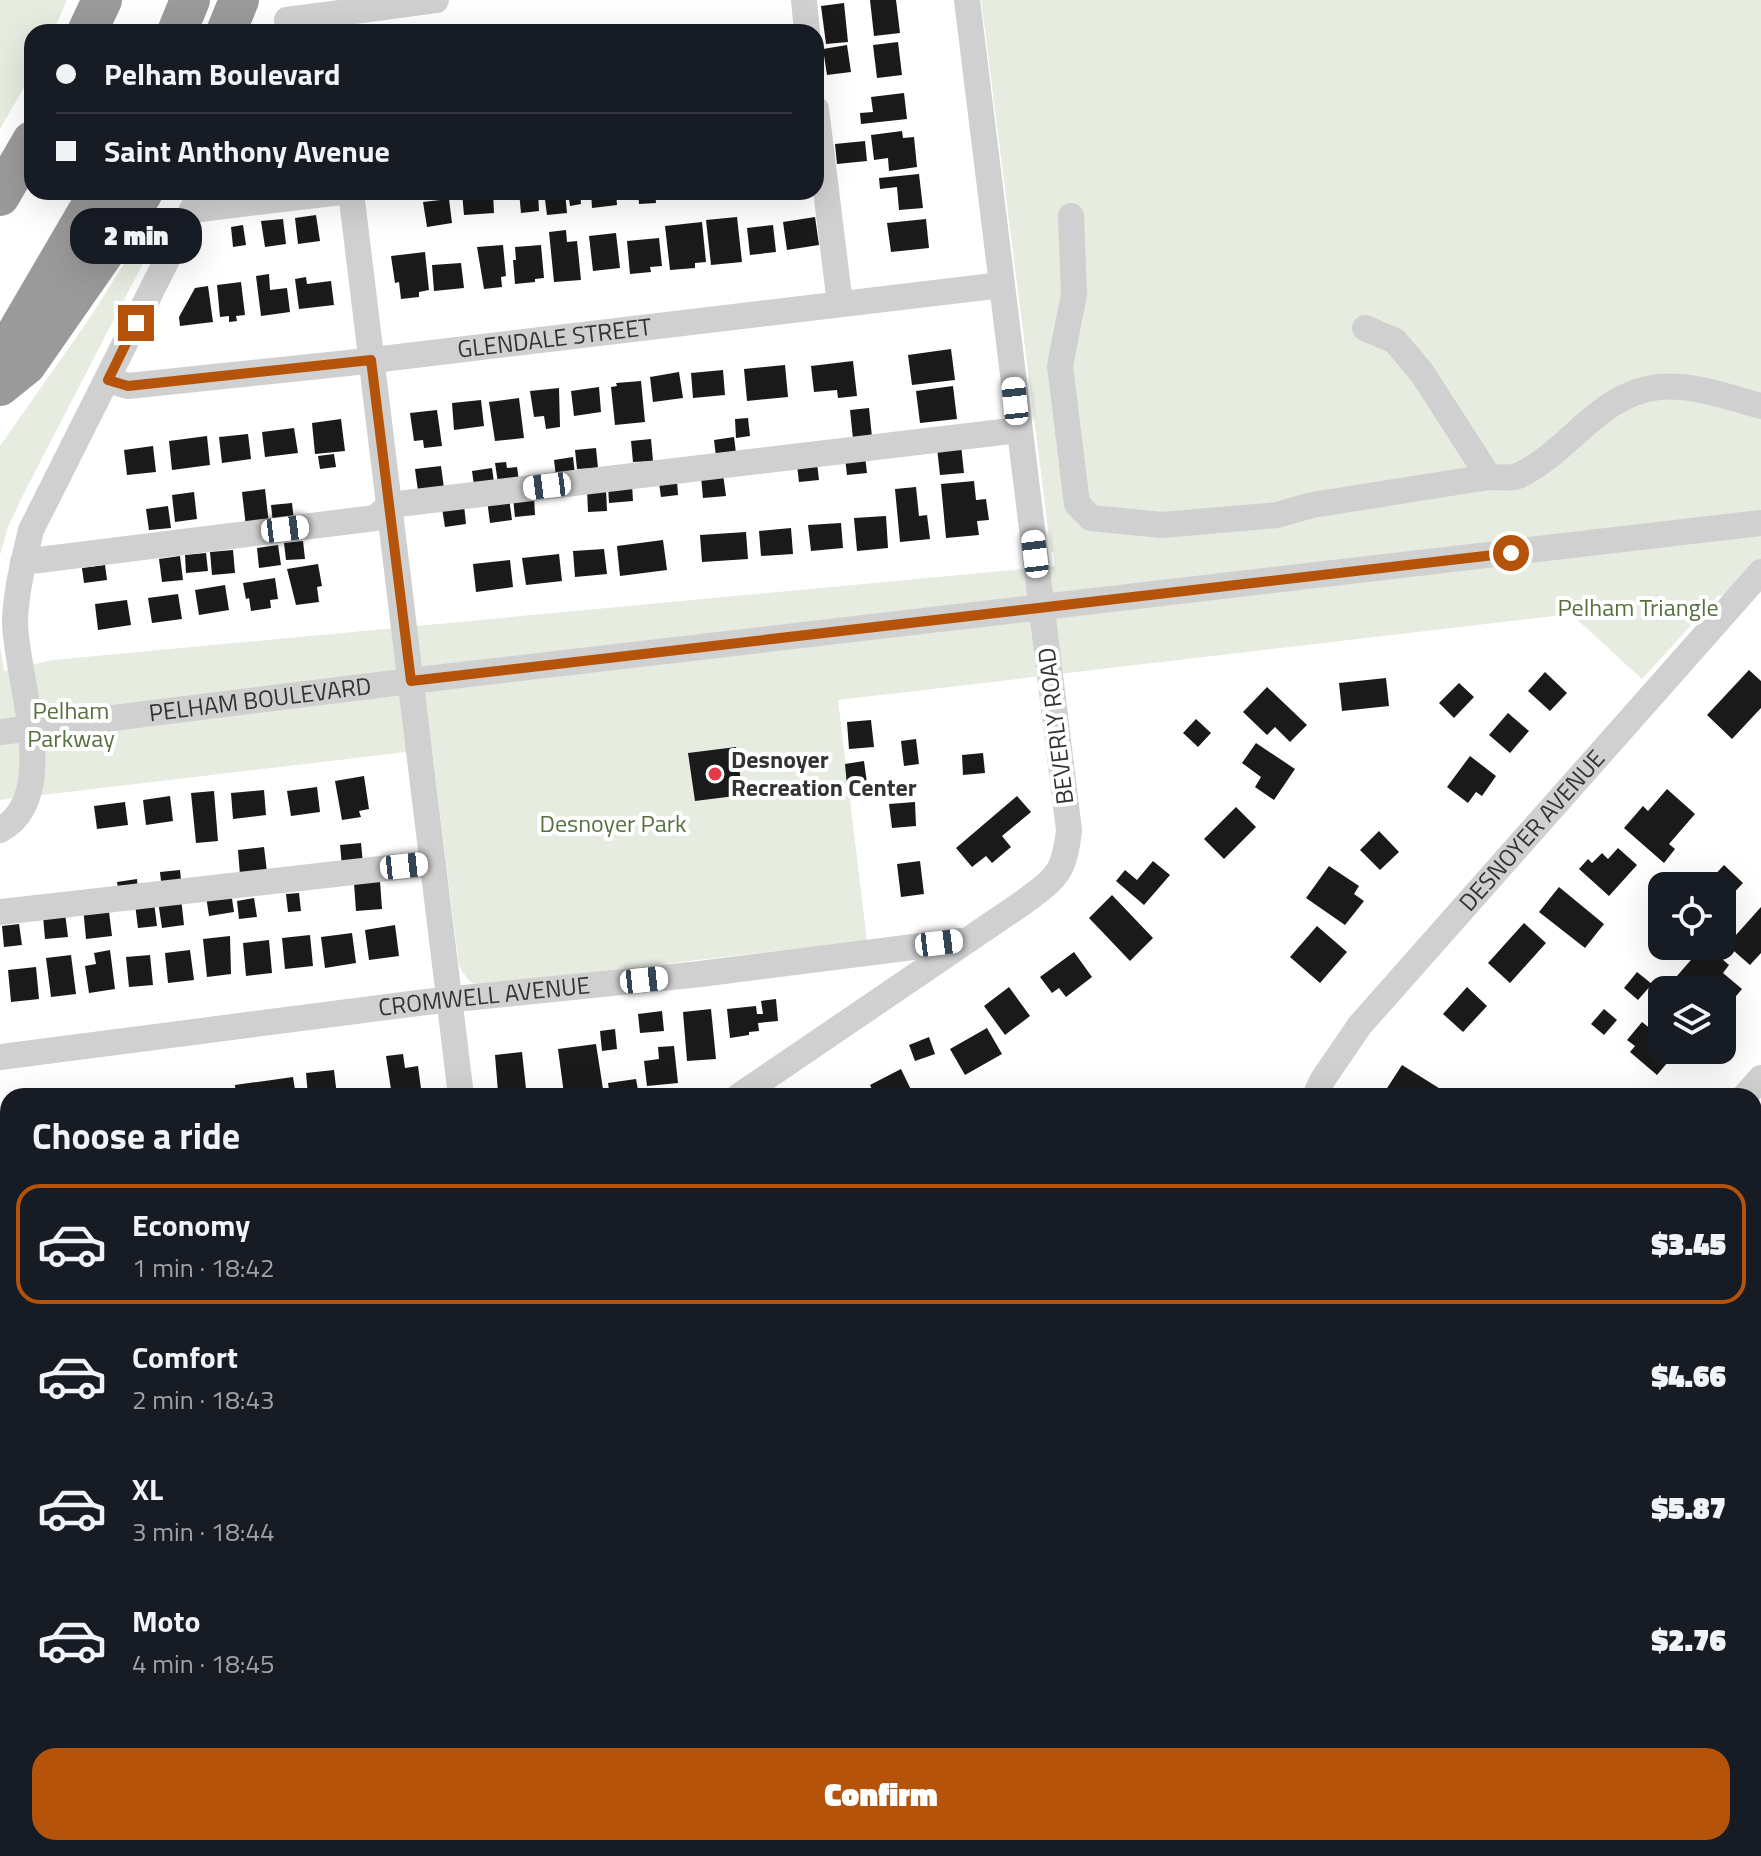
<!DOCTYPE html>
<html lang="en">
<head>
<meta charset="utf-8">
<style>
	body { margin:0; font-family:"Titillium Web",sans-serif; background:#242831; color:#f1f3f6; height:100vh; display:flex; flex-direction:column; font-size:30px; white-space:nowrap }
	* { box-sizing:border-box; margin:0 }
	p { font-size:26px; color:#9ea1a6 }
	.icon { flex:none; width:44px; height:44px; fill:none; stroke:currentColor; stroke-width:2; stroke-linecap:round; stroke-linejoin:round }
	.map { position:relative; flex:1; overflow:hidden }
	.side { position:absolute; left:0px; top:1088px; width:1762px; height:768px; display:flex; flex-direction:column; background:#171b24; border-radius:24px 24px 0 0; box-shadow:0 8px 32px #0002 }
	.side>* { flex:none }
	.top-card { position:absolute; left:24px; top:24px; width:800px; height:176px; border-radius:24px; box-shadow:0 8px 32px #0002; display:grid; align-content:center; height:176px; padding:0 32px; background:#171b24 }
	.tools { position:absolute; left:1648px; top:872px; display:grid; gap:16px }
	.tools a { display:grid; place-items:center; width:88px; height:88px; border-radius:16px; background:#171b24; box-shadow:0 8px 32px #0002; font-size:40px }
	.end { position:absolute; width:36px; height:36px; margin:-18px; border:10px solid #b45309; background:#fff; box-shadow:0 0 0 4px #fff }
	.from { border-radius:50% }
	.bubble { position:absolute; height:56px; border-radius:24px; background:#171b24; box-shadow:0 8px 32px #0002; font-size:26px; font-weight:800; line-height:56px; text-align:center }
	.car { position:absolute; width:24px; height:48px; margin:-24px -12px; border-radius:10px; box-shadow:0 0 6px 2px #0007; background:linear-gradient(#fff 24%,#345 0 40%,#fff 0 76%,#345 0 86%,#fff 0) }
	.top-card b { display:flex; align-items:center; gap:28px; height:76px; font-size:30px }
	.top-card b+b { border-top:2px solid #363941 }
	.top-card i { width:20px; height:20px; background:#f1f3f6 }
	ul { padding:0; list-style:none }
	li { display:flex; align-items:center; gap:24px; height:120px; margin:0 16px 12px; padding:0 16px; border:4px solid transparent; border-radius:24px }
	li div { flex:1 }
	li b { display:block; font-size:30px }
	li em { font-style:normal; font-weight:800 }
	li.selected { border-color:#b45309 }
	li>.icon { width:72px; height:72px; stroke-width:1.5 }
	h2 { padding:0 32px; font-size:36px; line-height:96px }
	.primary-button { display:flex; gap:16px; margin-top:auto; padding:16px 32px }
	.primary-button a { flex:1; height:92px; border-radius:24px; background:#b45309; color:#fff; font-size:32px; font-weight:800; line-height:92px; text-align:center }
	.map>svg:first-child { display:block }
	.green { fill:#e6ecdf }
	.building { fill:#1a1a1a }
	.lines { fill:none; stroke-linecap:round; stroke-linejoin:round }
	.minor { stroke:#d0d0d0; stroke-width:26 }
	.highway { stroke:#9a9a9a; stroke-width:40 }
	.route { stroke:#b45309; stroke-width:10 }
	.poi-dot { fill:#e63946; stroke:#fff; stroke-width:3 }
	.labels { text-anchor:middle; stroke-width:8; stroke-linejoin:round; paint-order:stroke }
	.street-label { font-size:24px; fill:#333; stroke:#fff }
	.park-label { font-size:24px; fill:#56703f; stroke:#fff }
	.poi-label { font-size:24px; font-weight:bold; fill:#333; stroke:#fff; text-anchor:start }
</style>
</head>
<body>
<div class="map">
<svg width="1761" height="1856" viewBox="0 0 1761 1856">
	<rect width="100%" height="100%" fill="#fff"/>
	<g class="green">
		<path d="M0 0H67L53 32H32V74L0 129Z"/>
		<path d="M981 0H1761V591L1718 596 1642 679 1571 614 838 700 867 941 476 985 469 981 459 966 432 749 0 800V646L4 671 53 660 1055 566 1054 553 1051 552Z"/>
		<path d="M140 239 154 242 23 495 8 527 0 555V446L89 319Z"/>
	</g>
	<g class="building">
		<path d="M870 0H896L900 33 874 36Z"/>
		<path d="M844 3 848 42 826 44 821 6Z"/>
		<path d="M898 42 902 75 877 78 873 45Z"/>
		<path d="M847 45 851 72 827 75 823 49Z"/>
		<path d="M904 93 907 119 861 124 860 113 873 112 871 97Z"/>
		<path d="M902 131 903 138 914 137 917 167 889 171 888 158 874 160 871 135Z"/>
		<path d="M865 141 867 161 837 164 835 144Z"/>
		<path d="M919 174 923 208 899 210 897 187 880 189 879 178Z"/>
		<path d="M493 192 494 213 464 215 462 193Z"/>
		<path d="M519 192H538L539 211 521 213Z"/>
		<path d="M544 192H565L567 213 547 215Z"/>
		<path d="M568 192H580L581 204 570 206Z"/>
		<path d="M591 192H616L617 205 592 208Z"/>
		<path d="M638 192H655L656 203 639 204Z"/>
		<path d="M701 192H726V196L702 198Z"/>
		<path d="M449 199 452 223 427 227 423 202Z"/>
		<path d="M316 215 320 241 298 244 295 218Z"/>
		<path d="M737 217 742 262 711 265 706 220Z"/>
		<path d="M815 217 819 245 787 250 783 222Z"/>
		<path d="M283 219 286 244 265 247 261 221Z"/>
		<path d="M926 219 929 248 891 252 887 223Z"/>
		<path d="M702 222 706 262 695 263V268L670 270 665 226Z"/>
		<path d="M243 225 246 245 233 247 231 227Z"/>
		<path d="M773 225 776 252 750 255 747 228Z"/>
		<path d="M566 230 567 242 577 241 581 280 554 282 549 232Z"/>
		<path d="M616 233 620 268 593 271 589 236Z"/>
		<path d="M659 238 662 266 650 267 651 272 630 274 627 241Z"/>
		<path d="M503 245 506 276 501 277 502 287 484 289 477 247Z"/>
		<path d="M541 245 544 278 535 279V282L515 284 513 260H516L515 247Z"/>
		<path d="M425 252 429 290 419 292V297L401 299 399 282 395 283 391 256Z"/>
		<path d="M461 263 464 288 434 291 432 265Z"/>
		<path d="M269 274 270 290 287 288 290 312 261 316 256 276Z"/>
		<path d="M306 277 307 284 331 281 334 305 299 309 295 279Z"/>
		<path d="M241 282 245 315 236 316 237 321 229 322V316L220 317 217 285Z"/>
		<path d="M208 286 213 322 180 326 179 317 195 288Z"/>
		<path d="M951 349 955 380 912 385 908 355Z"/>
		<path d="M853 361 857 396 838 398 837 390 814 392 811 366Z"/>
		<path d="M785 365 788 397 747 401 744 369Z"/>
		<path d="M723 370 725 395 693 398 691 373Z"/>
		<path d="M679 372 683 398 653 402 650 377Z"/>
		<path d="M641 381 645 422 615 425 611 387 617 386 616 383Z"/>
		<path d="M953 386 957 419 920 423 916 391Z"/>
		<path d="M599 387 601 412 574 416 571 391Z"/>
		<path d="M559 388 560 427 546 429 544 416 534 417 530 391Z"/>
		<path d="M519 398 524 438 495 441 489 402Z"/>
		<path d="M481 400 484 426 454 430 452 403Z"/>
		<path d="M869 408 872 437 853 439 850 410Z"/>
		<path d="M437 410 442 446 424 448 423 440 414 441 410 413Z"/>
		<path d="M748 418 750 436 736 438 735 419Z"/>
		<path d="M341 419 345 451 315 454 312 423Z"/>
		<path d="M294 428 298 453 265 457 262 432Z"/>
		<path d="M248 434 251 459 222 463 219 437Z"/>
		<path d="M207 436 210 465 172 470 169 441Z"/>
		<path d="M734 437 736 453 716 456 714 440Z"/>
		<path d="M651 439 653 461 633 462 631 441Z"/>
		<path d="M961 445 964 473 940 475 937 448Z"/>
		<path d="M153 446 156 472 127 475 124 450Z"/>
		<path d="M596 448 598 468 577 469 575 450Z"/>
		<path d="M334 454 336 467 320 469 318 456Z"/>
		<path d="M865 456 867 473 847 475 845 458Z"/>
		<path d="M573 457 575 474 556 476 554 460Z"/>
		<path d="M506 462 507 468 517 467 519 481 498 483 495 463Z"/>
		<path d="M817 463 819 480 799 482 797 465Z"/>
		<path d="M441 466 444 488 418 491 415 469Z"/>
		<path d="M492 468 494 482 474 485 472 471Z"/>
		<path d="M723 474 726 496 703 498 701 477Z"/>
		<path d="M677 481 678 495 661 497 659 483Z"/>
		<path d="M974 481 976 500 986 499 989 520 977 521 979 535 946 538 941 484Z"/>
		<path d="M632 484 633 501 609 503 608 486Z"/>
		<path d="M916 487 919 516 927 515 930 539 900 542 895 489Z"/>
		<path d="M606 488 607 511 588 512 587 489Z"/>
		<path d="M265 489 269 524 246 527 242 492Z"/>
		<path d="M194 492 197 519 175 522 172 495Z"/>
		<path d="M534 496 535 515 515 517 513 498Z"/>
		<path d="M509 498 512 520 490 523 487 500Z"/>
		<path d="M292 503 294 521 273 523 271 505Z"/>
		<path d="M464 505 466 524 445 527 442 508Z"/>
		<path d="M168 506 171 528 149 530 146 509Z"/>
		<path d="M886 516 888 548 857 551 854 518Z"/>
		<path d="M841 523 843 548 811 551 808 525Z"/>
		<path d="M791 528 793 554 761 556 759 531Z"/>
		<path d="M746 532 748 559 702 562 700 535Z"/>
		<path d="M663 540 667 570 620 576 617 546Z"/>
		<path d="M303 541 305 559 286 560 284 543Z"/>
		<path d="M278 545 281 565 259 568 257 548Z"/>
		<path d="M604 549 607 574 575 577 573 551Z"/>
		<path d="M233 550 235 573 212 575 210 552Z"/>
		<path d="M206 553 208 571 186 573 185 555Z"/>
		<path d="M559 554 562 581 526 585 522 558Z"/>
		<path d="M180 556 183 580 162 582 159 559Z"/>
		<path d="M510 560 513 587 476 592 473 564Z"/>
		<path d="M318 564 322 586 317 587 319 602 296 605 287 569Z"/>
		<path d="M105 565 107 580 84 583 82 568Z"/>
		<path d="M275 578 278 599 270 600 271 608 251 611 249 598 246 599 243 583Z"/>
		<path d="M225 585 229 610 199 615 195 590Z"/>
		<path d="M178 594 182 619 152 623 148 598Z"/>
		<path d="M127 600 131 625 98 630 95 604Z"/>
		<path d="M1749 670 1761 681V708L1732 739 1707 715Z"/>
		<path d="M1545 672 1567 693 1550 711 1528 691Z"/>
		<path d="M1386 678 1389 706 1342 711 1339 683Z"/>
		<path d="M1459 683 1474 697 1454 718 1439 703Z"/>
		<path d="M1267 687 1307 725 1290 742 1275 727 1267 735 1243 712Z"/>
		<path d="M1508 713 1529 731 1510 753 1489 735Z"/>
		<path d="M1196 719 1211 733 1198 747 1183 733Z"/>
		<path d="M871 720 874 747 849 749 847 722Z"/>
		<path d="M916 739 919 764 904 766 901 741Z"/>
		<path d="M1256 743 1295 769 1274 800 1255 787 1261 777 1242 763Z"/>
		<path d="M736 747 743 795 695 801 688 753Z"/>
		<path d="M983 753 985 773 963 775 962 755Z"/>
		<path d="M1470 756 1496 776 1482 796 1476 792 1468 803 1447 787Z"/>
		<path d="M864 761 867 783 847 786 845 764Z"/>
		<path d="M364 776 369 809 359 811 361 817 342 820 335 781Z"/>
		<path d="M317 787 320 812 291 816 287 791Z"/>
		<path d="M1667 789 1695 814 1669 844 1675 849 1664 863 1624 828 1643 806 1648 811Z"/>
		<path d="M264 790 266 815 233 819 231 793Z"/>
		<path d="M214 791 218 841 196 843 191 793Z"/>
		<path d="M170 796 173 821 146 825 143 800Z"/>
		<path d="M1017 796 1031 812 1002 836 1011 847 992 863 986 856 972 867 956 848Z"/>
		<path d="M125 802 128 825 97 829 94 806Z"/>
		<path d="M915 802 916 826 892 828 889 804Z"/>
		<path d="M1236 807 1256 827 1224 859 1204 839Z"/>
		<path d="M1379 831 1399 852 1380 870 1360 850Z"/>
		<path d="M361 843 363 864 342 866 340 845Z"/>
		<path d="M264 847 267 872 240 875 238 850Z"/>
		<path d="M1618 848 1637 865 1609 896 1579 869 1588 859 1592 863 1602 853 1608 859Z"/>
		<path d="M920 861 924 894 901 897 897 864Z"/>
		<path d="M1153 861 1170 875 1144 905 1116 881 1125 870 1137 880Z"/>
		<path d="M1724 865 1743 883 1727 900 1722 895V886H1712L1708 882Z"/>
		<path d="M1329 866 1359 886 1354 894 1364 901 1345 925 1306 898Z"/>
		<path d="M180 870 182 889 162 890 160 872Z"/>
		<path d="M137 879 138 891 119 894 117 882Z"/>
		<path d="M380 881 382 909 356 911 354 883Z"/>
		<path d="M1559 887 1604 924 1585 948 1539 912Z"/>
		<path d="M231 892 234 912 209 916 206 896Z"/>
		<path d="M299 893 301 911 288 912 286 894Z"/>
		<path d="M1112 895 1153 938 1130 961 1089 918Z"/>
		<path d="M181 898 184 925 162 928 158 901Z"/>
		<path d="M254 898 257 917 239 919 237 901Z"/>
		<path d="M154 902 157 926 138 928 135 904Z"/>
		<path d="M108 904 112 936 86 939 83 907Z"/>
		<path d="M1761 907V953L1750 965 1727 945Z"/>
		<path d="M65 913 68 937 45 939 43 916Z"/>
		<path d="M1524 923 1546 943 1510 983 1488 963Z"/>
		<path d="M19 924 22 945 4 947 2 926Z"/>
		<path d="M395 925 399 956 369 960 365 930Z"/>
		<path d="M1317 926 1347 952 1320 983 1290 957Z"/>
		<path d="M352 933 356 963 325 968 321 937Z"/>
		<path d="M310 935 313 966 285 969 282 938Z"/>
		<path d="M230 936 231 974 207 977 203 939Z"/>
		<path d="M269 940 272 973 246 976 243 943Z"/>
		<path d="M1703 946H1707L1729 965 1723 973 1742 989 1722 1013V990H1694L1677 976Z"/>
		<path d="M110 950 115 989 89 993 85 966 96 964 94 953Z"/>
		<path d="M190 950 194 980 168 983 165 953Z"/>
		<path d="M1074 952 1092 977 1066 997 1059 988 1052 993 1040 977Z"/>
		<path d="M71 955 76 994 51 997 46 958Z"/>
		<path d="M150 955 153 985 129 987 126 957Z"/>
		<path d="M36 967 39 999 11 1002 8 970Z"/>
		<path d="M1637 972 1652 984 1638 1000 1624 988Z"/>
		<path d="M1009 987 1030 1016 1005 1035 984 1006Z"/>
		<path d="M1467 987 1487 1006 1463 1032 1443 1014Z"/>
		<path d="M776 999 778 1021 758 1023 759 1031 749 1032V1035L730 1038 727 1009 756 1006 757 1014H763L761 1001Z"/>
		<path d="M711 1009 716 1059 687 1061 683 1012Z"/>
		<path d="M1604 1009 1617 1020 1604 1035 1591 1024Z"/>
		<path d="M662 1011 664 1031 640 1033 638 1014Z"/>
		<path d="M1642 1022 1662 1038V1050H1678L1657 1075 1630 1052 1635 1046 1627 1040Z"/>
		<path d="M987 1028 1002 1054 965 1075 950 1049Z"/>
		<path d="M615 1029 617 1049 602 1051 600 1031Z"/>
		<path d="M929 1037 935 1054 915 1061 909 1045Z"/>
		<path d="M596 1044 603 1089 564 1094 558 1049Z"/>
		<path d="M674 1046 678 1083 647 1086 644 1061 659 1059 658 1047Z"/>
		<path d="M522 1052 526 1089 498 1092 495 1055Z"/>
		<path d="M403 1054 405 1068 418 1066 422 1096H392L386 1056Z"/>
		<path d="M1402 1065 1442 1090 1439 1096H1382Z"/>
		<path d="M901 1069 914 1096H875L870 1085Z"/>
		<path d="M334 1070 337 1096H308L306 1073Z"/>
		<path d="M293 1077 296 1096H236L235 1085Z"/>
		<path d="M636 1079 639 1096H610L608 1083Z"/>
		<path d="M218 1089 219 1096H190V1092Z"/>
		<path d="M173 1092V1096H145V1094Z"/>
		<path d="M8 1113V1144L1 1145 0 1114Z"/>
		<path d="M1761 1170V1207L1754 1199V1194L1761 1188 1754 1180V1177Z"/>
		<path d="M3 1189H8V1209L5 1210Z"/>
		<path d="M0 1300 6 1329 0 1330Z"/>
		<path d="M1761 1417V1443L1754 1439V1429Z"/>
		<path d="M0 1443H3L8 1473V1478L0 1480Z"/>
		<path d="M1754 1593 1761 1597V1617L1754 1632Z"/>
		<path d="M0 1608H4L8 1651V1653L0 1654Z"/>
		<path d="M8 1769V1811L3 1812 0 1771Z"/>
		<path d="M363 1848H405L414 1856H366L360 1851Z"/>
		<path d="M744 1848H772L769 1856H741Z"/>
		<path d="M859 1848H885L882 1856H856Z"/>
		<path d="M1098 1848H1125L1123 1856H1109L1110 1853Z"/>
		<path d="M1287 1848H1318L1317 1856 1286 1852Z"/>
		<path d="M1468 1848H1487L1494 1849 1492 1856H1467Z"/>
		<path d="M930 1849 950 1855V1856H928Z"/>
	</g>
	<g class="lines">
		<g class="minor">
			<path d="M804 0 807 32"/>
			<path d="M287 20 436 0"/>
			<path d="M816 109 840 304"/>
			<path d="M351 192 461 1096"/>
			<path d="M192 210 341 192"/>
			<path d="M1071 216 1074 294 1060 366 1077 504 1091 518 1162 525 1277 515 1312 505 1489 477C1499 477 1512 479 1520 475 1570 451 1599 393 1659 387 1694 384 1727 397 1761 406"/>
			<path d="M1365 328 1395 341 1422 373 1489 477"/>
			<path id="s1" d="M108 380 128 386 348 363 1002 285"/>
			<path d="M23 562 375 518 390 505 1019 430"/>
			<path id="s2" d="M0 732 435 678 1761 523"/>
			<path d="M0 830C63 797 15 677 15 621 16 590 24 560 31 530L201 192"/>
			<path d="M0 912 433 863"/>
			<path id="s3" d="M0 1057 426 1002 700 974 961 941"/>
			<path d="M739 1096 1021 904C1056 878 1064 875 1069 830L967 0"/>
			<path id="s4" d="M1315 1096 1323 1079 1360 1025 1761 572"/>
			<path d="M1745 1096 1761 1078"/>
			<path d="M0 1222 8 1221"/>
			<path d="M0 1383 8 1382"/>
			<path d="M0 1552 8 1551"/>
			<path d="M0 1711 8 1710"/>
			<path d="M1754 1836 1761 1839"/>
			<path d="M285 1856 291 1848"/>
			<path d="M667 1856 671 1848"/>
			<path d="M840 1856 844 1848"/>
			<path d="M1023 1856 1026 1848"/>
			<path d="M1195 1856 1198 1848"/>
			<path d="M1395 1856 1397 1848"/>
			<path d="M1600 1856 1602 1848"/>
		</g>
		<g class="highway">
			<path d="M87 32 102 0"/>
			<path d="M177 32 190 0"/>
			<path d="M226 32 239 0"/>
			<path d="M0 196 32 141"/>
			<path d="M2 358 99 192"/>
			<path d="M0 386 26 365 118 233 143 192"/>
		</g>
	</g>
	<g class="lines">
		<path class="route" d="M136 323 108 380 128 386 371 360 411 681 1511 553"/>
	</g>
	<circle class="poi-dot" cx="715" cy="774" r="8"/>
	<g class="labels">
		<g class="street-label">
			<text dy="8" stroke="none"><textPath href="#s1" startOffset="450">GLENDALE STREET</textPath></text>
			<text dy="8" stroke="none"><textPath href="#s2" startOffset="262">PELHAM BOULEVARD</textPath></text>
			<text transform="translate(1056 726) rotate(-97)" y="8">BEVERLY ROAD</text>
			<text dy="8" stroke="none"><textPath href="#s4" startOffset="344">DESNOYER AVENUE</textPath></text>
			<text dy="8" stroke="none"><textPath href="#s3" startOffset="488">CROMWELL AVENUE</textPath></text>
		</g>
		<g class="park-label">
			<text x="1638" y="616">Pelham Triangle</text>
			<text x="71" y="719">Pelham<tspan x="71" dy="28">Parkway</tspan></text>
			<text x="613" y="832">Desnoyer Park</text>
		</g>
		<g class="poi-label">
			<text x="731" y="768">Desnoyer<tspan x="731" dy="28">Recreation Center</tspan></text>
		</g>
	</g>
</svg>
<div class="tools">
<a><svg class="icon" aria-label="locate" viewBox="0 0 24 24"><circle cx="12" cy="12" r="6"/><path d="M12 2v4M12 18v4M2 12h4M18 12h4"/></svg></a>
<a><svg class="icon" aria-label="layers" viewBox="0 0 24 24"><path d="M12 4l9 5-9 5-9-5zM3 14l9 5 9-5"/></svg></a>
</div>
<i class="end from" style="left:1511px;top:553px"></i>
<i class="end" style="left:136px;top:323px"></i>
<div class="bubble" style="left:70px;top:208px;width:132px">2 min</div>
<i class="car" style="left:1015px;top:401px;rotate:354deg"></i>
<i class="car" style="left:547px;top:486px;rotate:263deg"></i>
<i class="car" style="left:285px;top:529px;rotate:83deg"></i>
<i class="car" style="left:1035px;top:554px;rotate:353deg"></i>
<i class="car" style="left:404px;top:866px;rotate:84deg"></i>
<i class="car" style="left:939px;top:943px;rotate:83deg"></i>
<i class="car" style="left:644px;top:980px;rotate:84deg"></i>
<div class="top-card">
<b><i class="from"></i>Pelham Boulevard</b>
<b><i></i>Saint Anthony Avenue</b>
</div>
<section class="side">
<h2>Choose a ride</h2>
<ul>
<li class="selected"><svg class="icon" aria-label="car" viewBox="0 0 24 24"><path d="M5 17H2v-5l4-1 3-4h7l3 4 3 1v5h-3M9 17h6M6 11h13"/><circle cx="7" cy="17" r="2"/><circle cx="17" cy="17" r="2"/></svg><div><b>Economy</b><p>1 min · 18:42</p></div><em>$3.45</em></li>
<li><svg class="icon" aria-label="car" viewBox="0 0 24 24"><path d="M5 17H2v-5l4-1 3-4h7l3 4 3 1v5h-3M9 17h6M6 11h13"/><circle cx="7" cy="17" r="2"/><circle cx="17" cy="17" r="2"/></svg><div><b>Comfort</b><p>2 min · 18:43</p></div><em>$4.66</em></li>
<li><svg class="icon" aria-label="car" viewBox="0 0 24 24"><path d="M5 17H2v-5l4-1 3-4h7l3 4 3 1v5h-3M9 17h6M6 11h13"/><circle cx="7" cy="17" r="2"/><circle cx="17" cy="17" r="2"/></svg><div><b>XL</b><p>3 min · 18:44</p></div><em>$5.87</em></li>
<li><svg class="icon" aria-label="car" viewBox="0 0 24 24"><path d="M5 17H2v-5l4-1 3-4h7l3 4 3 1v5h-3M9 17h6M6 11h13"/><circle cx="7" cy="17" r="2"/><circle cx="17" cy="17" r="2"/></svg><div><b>Moto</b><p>4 min · 18:45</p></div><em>$2.76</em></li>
</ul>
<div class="primary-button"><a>Confirm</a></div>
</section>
</div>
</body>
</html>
